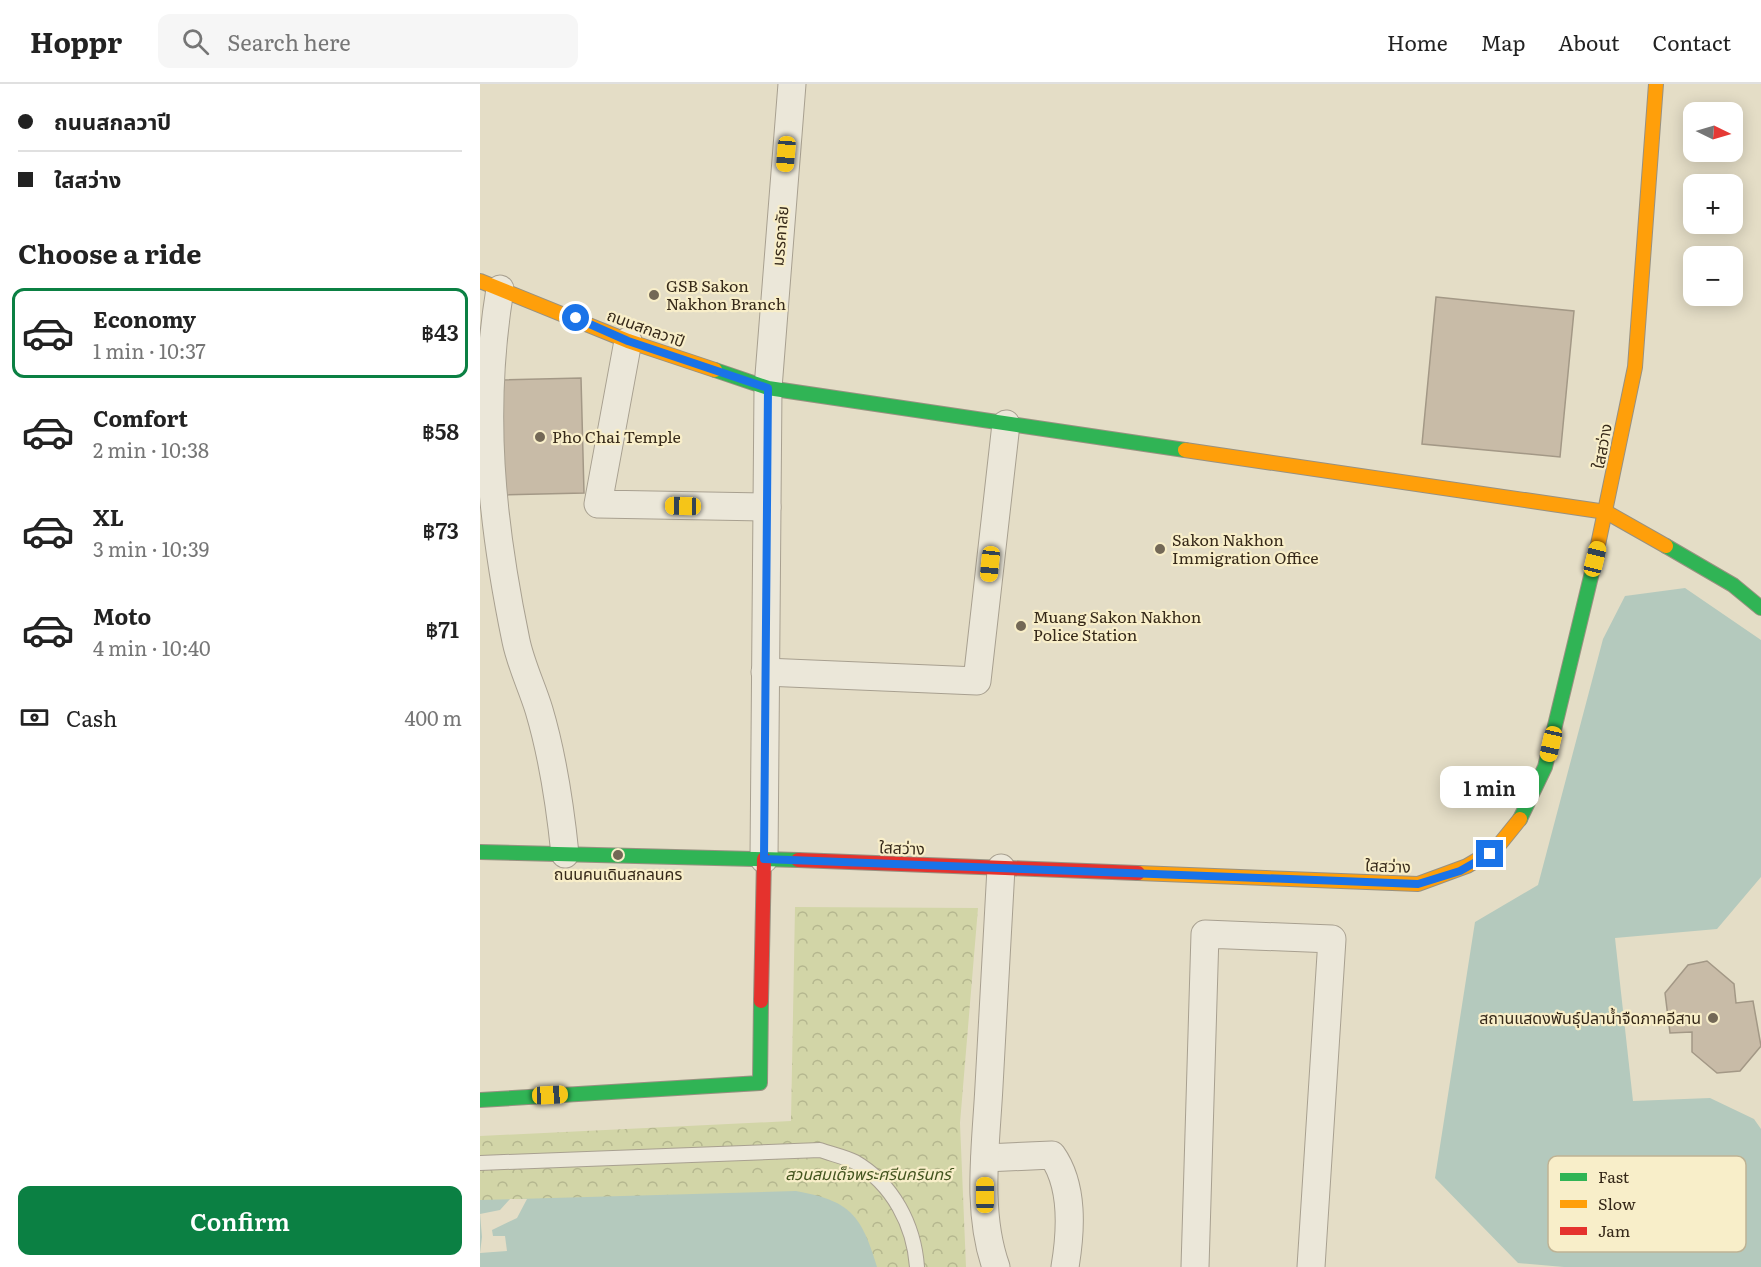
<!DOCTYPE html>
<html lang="en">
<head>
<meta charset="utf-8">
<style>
	body { margin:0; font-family:Literata,"Noto Sans Thai",serif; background:#f6f6f6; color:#222; height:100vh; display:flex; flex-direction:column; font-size:22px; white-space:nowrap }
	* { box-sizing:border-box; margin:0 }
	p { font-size:20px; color:#767676 }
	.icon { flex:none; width:33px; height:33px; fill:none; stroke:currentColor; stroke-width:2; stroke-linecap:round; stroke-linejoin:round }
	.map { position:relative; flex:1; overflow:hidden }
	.drawer { display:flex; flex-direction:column; background:#fff; width:480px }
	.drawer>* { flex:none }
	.hud { display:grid; align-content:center; height:132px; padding:0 18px; background:#fff }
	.needle { width:39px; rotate:95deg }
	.buttons { position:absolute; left:1203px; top:18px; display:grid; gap:12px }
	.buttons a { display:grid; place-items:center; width:60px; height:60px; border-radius:12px; background:#fff; box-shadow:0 3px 15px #0003; font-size:30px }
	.end { position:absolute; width:27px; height:27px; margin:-14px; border:8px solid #1a73e8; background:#fff; box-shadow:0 0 0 3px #fff }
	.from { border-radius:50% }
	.bubble { position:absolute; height:42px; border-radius:12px; background:#fff; box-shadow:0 3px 15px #0003; font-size:20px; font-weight:600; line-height:42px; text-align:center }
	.car { position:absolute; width:18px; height:36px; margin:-18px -9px; border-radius:8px; box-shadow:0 0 4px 2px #0007; background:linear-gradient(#f5c518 24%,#345 0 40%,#f5c518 0 76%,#345 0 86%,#f5c518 0) }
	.hud b { display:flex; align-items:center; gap:21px; height:57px; font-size:22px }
	.hud b+b { border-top:2px solid #e0e0e0 }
	.hud i { width:15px; height:15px; background:#222 }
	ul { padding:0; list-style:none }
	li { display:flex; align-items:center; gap:18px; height:90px; margin:0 12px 9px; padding:0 6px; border:3px solid transparent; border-radius:12px }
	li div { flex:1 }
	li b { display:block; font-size:22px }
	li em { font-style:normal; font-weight:600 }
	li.selected { border-color:#0b8043 }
	li>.icon { width:54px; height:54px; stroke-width:1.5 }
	h2 { padding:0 18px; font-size:27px; line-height:72px }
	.pay { display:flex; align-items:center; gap:15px; height:66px; padding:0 18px; font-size:22px }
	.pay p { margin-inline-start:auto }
	.cta { display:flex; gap:12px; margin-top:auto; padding:12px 18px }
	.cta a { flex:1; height:69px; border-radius:12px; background:#0b8043; color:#fff; font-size:24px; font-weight:600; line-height:69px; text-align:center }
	header { display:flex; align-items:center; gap:36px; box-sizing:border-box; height:84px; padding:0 30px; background:#fff; border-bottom:2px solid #e0e0e0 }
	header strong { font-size:28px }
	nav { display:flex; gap:33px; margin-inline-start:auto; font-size:21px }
	.search { width:420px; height:54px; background:#f6f6f6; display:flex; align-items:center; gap:15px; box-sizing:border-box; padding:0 21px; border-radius:12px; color:#767676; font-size:22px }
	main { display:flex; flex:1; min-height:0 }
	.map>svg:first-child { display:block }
	.forest { fill:url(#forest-crowns) }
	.water { fill:#b4c9bd }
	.pier { fill:#e4ddc6 }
	.building { fill:#c8bba7; stroke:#a39886; stroke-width:1.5 }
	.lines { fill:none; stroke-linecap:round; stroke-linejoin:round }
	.lane-casing { stroke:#a8a090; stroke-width:16 }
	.street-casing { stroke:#a8a090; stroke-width:29 }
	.fast-casing { stroke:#989181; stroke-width:16 }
	.slow-casing { stroke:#989181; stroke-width:16 }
	.jam-casing { stroke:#989181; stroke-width:16 }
	.lane { stroke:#ebe7d9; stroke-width:14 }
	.street { stroke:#ebe7d9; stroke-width:27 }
	.fast { stroke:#30b455; stroke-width:14 }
	.slow { stroke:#ff9f0a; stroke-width:14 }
	.jam { stroke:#e5322d; stroke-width:14 }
	.route { stroke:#1a73e8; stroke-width:8 }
	.poi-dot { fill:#736856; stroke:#f8eec9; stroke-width:2 }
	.labels { text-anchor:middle; stroke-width:4.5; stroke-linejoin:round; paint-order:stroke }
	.street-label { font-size:16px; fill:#362919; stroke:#f8eec9 }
	.poi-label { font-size:16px; fill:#362919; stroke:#f8eec9; text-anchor:start }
	.park-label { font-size:16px; font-style:italic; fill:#43541e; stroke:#f8eec9 }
	.key { fill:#f8eec9; stroke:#beb394; stroke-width:1.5 }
	.key-label { font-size:16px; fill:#362919 }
</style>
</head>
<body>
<header>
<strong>Hoppr</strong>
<div class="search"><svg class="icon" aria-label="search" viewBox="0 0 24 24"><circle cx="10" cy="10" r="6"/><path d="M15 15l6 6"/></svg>Search here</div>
<nav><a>Home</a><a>Map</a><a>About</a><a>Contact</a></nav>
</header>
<main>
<section class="drawer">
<div class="hud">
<b><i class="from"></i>ถนนสกลวาปี</b>
<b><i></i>ใสสว่าง</b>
</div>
<h2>Choose a ride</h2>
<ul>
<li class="selected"><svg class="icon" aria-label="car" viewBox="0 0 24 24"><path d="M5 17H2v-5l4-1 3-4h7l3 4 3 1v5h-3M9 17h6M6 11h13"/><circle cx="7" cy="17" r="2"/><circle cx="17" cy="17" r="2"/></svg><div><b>Economy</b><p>1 min · 10:37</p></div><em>฿43</em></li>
<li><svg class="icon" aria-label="car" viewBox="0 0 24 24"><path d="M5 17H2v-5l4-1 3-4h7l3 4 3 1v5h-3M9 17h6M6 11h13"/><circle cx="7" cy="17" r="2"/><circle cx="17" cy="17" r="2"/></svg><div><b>Comfort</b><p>2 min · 10:38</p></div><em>฿58</em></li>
<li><svg class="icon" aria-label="car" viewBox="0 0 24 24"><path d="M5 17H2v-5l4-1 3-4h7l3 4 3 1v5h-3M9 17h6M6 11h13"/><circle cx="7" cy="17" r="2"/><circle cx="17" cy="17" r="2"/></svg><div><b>XL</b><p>3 min · 10:39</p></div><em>฿73</em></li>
<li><svg class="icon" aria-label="car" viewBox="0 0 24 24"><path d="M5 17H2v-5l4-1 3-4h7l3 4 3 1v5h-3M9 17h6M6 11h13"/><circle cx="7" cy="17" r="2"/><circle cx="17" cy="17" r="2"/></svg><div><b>Moto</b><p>4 min · 10:40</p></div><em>฿71</em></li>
</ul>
<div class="pay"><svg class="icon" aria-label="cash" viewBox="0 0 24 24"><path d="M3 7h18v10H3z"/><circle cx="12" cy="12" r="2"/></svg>Cash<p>400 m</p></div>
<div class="cta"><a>Confirm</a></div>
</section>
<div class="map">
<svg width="1281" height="1183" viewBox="0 0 1281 1183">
	<defs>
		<pattern id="forest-crowns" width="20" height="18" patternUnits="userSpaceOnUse" patternTransform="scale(1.5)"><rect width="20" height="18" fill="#d2d5a7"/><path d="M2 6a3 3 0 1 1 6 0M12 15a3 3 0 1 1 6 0" fill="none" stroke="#b5b78f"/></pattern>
	</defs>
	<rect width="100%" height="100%" fill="#e4ddc6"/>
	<path class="forest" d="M315 823 498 824 480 1039 486 1183H0V1052L311 1037Z"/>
	<g class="water">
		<path d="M1205 504 1281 556V793L1237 845 1135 854 1153 1017 1230 1014 1274 1035 1281 1045V1183H1084L1038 1179 955 1094 995 838 1058 801 1123 555 1145 512Z"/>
		<path d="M316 1107C371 1117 381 1131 397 1183H0V1116Z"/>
	</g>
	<path class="pier" d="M30 1115H47L37 1134 12 1146 13 1152H25L27 1167 0 1169 2 1153 0 1130 20 1126Z"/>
	<g class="building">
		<path d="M956 213 1094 227 1080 373 942 360Z"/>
		<path d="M101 294 104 409 19 411 16 296Z"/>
		<path d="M1227 877 1254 900 1256 919 1273 917 1281 962 1260 987 1237 989 1212 968V948L1190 949 1185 909 1208 881Z"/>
	</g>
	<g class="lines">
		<defs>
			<path id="lane" d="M0 1079 340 1066C351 1070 365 1073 375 1078 413 1100 434 1141 437 1183"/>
			<g id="street">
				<path d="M20 205C0 327 11 436 36 557 41 581 52 603 59 626 73 673 80 721 85 770"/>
				<path d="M148 257 118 420 287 423"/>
				<path d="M285 588 497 597 526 340"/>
				<path d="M284 775 288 304 312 0"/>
				<path d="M505 1074 572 1071C594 1102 591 1147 585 1183"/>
				<path d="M516 1183C496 1127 506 1061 509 1002 513 930 517 857 521 784"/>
				<path d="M715 1183 725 850 852 855 831 1183"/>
			</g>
			<g id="fast">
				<path d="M235 286 288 304 705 366"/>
				<path d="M1186 462 1253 501 1281 524"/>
				<path d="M1040 735 1065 683 1114 480"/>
				<path d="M0 768 318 776"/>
				<path d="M0 1016 280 999 281 917"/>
			</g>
			<g id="slow">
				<path d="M0 197 148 257 235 286"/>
				<path d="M705 366 1126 428 1186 462"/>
				<path d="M1114 480 1155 283 1176 0"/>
				<path d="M658 789 938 800 987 782 1004 772 1019 761 1040 735"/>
			</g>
			<g id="jam">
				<path d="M318 776 658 789"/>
				<path d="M281 917 284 775"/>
			</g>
		</defs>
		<use href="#lane" class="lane-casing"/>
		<use href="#street" class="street-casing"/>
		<use href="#fast" class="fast-casing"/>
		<use href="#slow" class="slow-casing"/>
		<use href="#jam" class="jam-casing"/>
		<use href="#lane" class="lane"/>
		<use href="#street" class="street"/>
		<use href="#fast" class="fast"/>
		<use href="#slow" class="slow"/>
		<use href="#jam" class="jam"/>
	</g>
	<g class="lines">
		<path class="route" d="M96 234 148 257 288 304 284 775 938 800 980 787 1010 770"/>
	</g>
	<g class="poi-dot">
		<circle cx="174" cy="211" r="6"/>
		<circle cx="60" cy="353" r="6"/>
		<circle cx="680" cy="465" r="6"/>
		<circle cx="541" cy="542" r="6"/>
		<circle cx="138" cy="771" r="6"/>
		<circle cx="1233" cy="934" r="6"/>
	</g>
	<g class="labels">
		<g class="street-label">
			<text transform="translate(300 152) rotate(-85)" y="6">มรรคาลัย</text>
			<text transform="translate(166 244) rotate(20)" y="6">ถนนสกลวาปี</text>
			<text transform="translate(1122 362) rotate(-79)" y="6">ใสสว่าง</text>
			<text transform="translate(422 764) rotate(2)" y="6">ใสสว่าง</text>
			<text transform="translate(908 782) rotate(2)" y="6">ใสสว่าง</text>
		</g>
		<g class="poi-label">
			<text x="186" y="208">GSB Sakon<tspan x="186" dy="18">Nakhon Branch</tspan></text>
			<text x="72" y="359">Pho Chai Temple</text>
			<text x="692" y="462">Sakon Nakhon<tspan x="692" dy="18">Immigration Office</tspan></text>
			<text x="553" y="539">Muang Sakon Nakhon<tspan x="553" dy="18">Police Station</tspan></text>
			<text x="138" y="796" text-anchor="middle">ถนนคนเดินสกลนคร</text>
			<text x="1221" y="940" text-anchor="end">สถานแสดงพันธุ์ปลาน้ำจืดภาคอีสาน</text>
		</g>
		<g class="park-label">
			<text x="388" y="1096">สวนสมเด็จพระศรีนครินทร์</text>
		</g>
	</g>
	<rect x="1068" y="1072" width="198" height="96" rx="9" class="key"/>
	<rect x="1080" y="1089" width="27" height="8" fill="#30b455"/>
	<rect x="1080" y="1116" width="27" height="8" fill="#ff9f0a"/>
	<rect x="1080" y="1143" width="27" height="8" fill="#e5322d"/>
	<g class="key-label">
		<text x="1118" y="1099">Fast</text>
		<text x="1118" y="1126">Slow</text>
		<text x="1118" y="1153">Jam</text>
	</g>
</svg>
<div class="buttons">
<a><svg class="needle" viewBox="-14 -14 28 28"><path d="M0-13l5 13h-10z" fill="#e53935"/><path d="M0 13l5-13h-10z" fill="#767676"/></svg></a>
<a>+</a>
<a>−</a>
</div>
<i class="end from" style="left:96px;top:234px"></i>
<i class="end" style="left:1010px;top:770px"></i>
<div class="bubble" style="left:960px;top:682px;width:99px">1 min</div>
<i class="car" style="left:306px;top:70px;rotate:185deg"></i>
<i class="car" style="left:203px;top:422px;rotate:271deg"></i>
<i class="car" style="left:1115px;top:475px;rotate:14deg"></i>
<i class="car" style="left:510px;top:480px;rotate:186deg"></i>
<i class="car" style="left:1071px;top:660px;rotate:193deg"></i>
<i class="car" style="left:70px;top:1011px;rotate:87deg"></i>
<i class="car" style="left:505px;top:1111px;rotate:0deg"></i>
</div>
</main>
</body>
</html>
